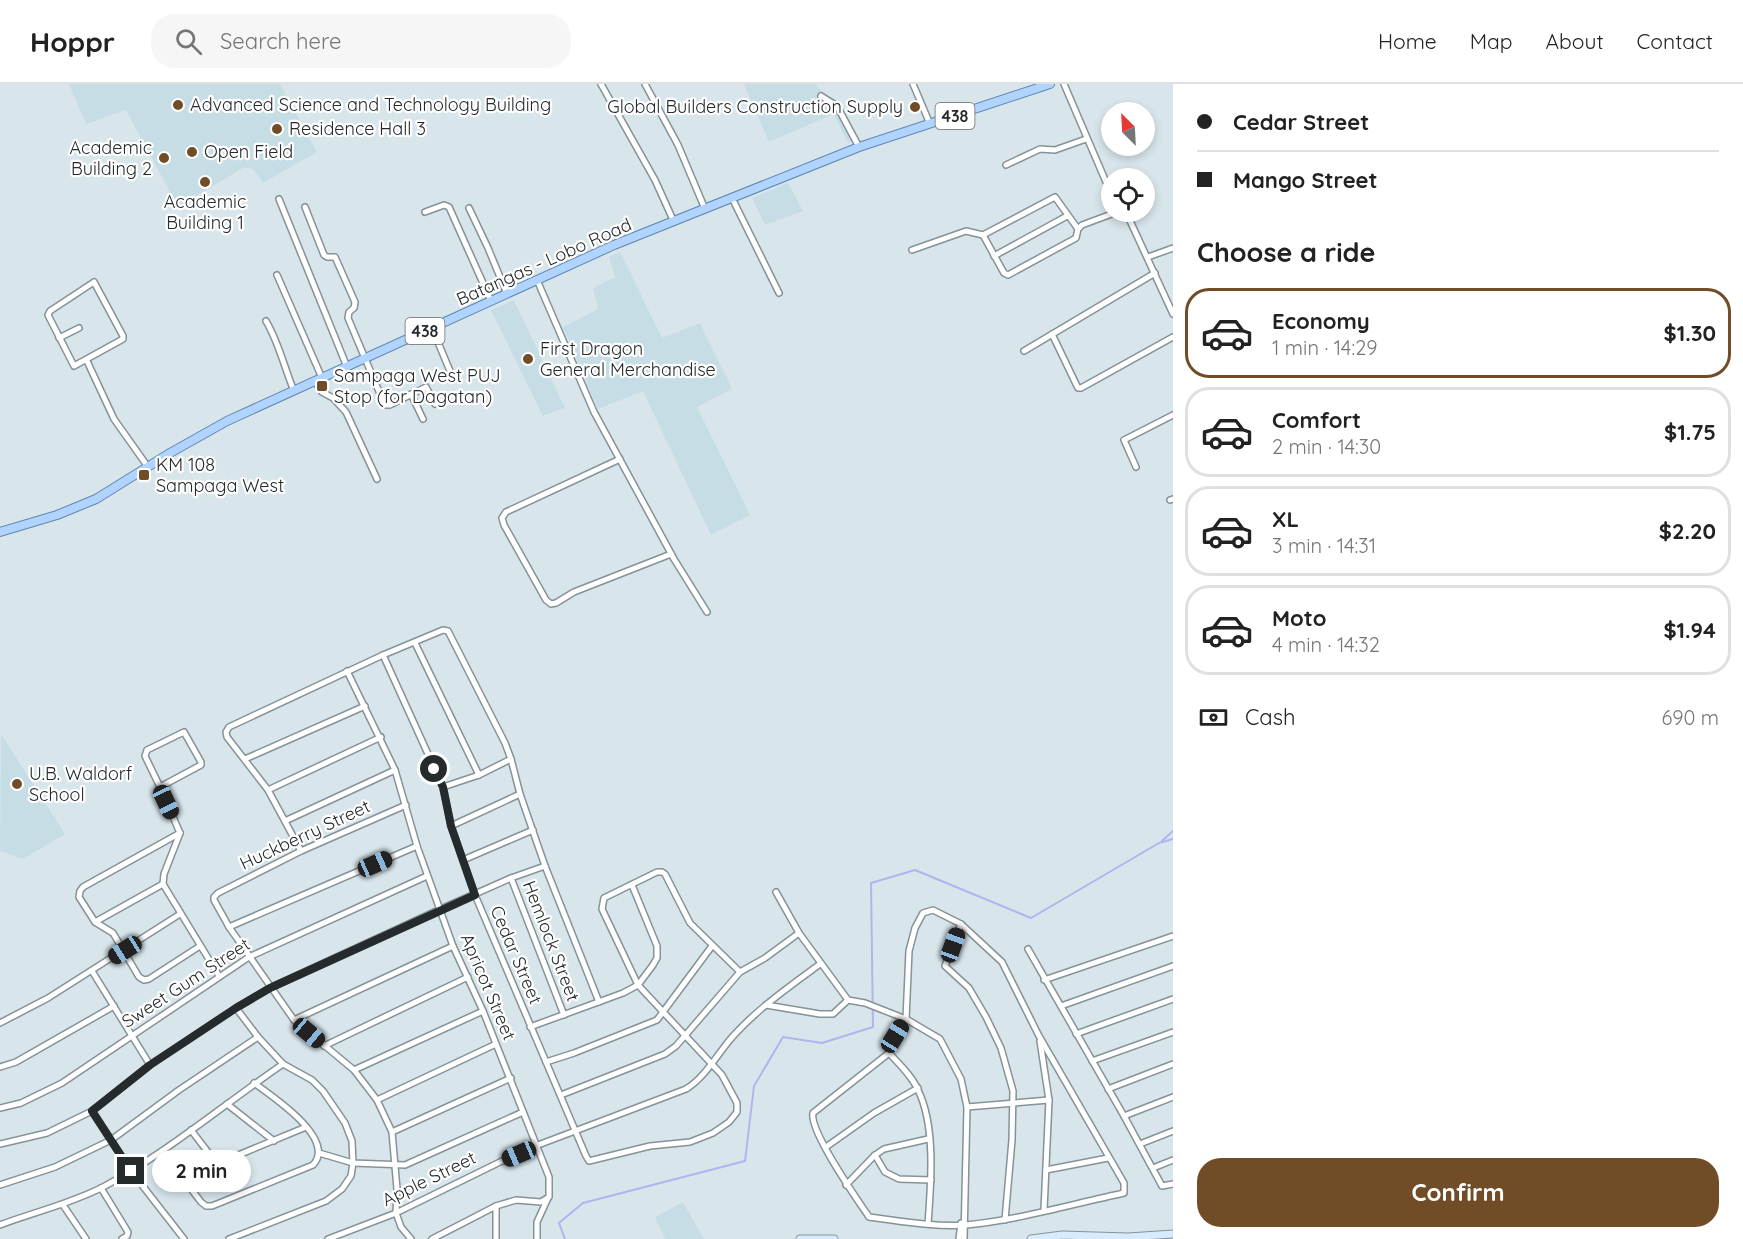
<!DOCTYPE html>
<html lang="en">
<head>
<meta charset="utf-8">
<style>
	body { margin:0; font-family:Quicksand,sans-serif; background:#f6f6f6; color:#222; height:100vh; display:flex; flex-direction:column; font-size:22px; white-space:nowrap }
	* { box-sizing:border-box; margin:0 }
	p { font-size:20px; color:#767676 }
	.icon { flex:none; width:33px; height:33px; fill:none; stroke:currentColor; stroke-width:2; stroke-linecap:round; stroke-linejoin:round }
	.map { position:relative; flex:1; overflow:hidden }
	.side { display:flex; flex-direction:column; background:#fff; width:570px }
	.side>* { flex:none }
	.banner { display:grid; align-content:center; height:132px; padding:0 24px; background:#fff }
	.needle { width:39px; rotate:336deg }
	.tools { position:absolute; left:1101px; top:18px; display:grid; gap:12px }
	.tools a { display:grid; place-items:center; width:54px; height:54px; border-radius:50%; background:#fff; box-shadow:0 3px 9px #0003; font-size:30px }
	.end { position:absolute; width:27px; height:27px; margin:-14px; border:8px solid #252a2c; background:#fff; box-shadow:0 0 0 3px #fff }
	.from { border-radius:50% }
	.bubble { position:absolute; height:42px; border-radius:21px; background:#fff; box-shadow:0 3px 9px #0003; font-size:20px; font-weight:700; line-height:42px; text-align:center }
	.car { position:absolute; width:18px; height:36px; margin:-18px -9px; border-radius:8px; box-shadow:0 0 4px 2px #0007; background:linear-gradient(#222 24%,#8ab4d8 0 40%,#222 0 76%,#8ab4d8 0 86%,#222 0) }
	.banner b { display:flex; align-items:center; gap:21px; height:57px; font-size:22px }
	.banner b+b { border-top:2px solid #e0e0e0 }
	.banner i { width:15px; height:15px; background:#222 }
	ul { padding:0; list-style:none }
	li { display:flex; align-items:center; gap:18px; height:90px; margin:0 12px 9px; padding:0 12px; border:3px solid #e0e0e0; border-radius:24px }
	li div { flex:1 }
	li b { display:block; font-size:22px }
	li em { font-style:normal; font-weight:700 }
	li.selected { border-color:#704d27 }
	li>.icon { width:54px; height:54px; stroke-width:1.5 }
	h2 { padding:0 24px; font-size:27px; line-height:72px }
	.pay { display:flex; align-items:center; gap:15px; height:66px; padding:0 24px; font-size:22px }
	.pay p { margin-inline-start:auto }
	.button { display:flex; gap:12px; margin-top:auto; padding:12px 24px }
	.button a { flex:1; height:69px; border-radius:24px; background:#704d27; color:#fff; font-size:24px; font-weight:700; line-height:69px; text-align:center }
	header { display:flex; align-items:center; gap:36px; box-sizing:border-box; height:84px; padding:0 30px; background:#fff; border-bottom:2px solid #e0e0e0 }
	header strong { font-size:28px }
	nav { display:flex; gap:33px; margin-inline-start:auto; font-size:21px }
	.search { width:420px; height:54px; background:#f6f6f6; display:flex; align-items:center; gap:15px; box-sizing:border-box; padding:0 21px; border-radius:24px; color:#767676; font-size:22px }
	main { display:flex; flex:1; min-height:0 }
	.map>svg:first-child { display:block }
	.built { fill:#c6dde6 }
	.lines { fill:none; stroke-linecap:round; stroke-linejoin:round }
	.stream { stroke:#b1b4ee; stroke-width:2 }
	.street-casing { stroke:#859297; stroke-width:8 }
	.secondary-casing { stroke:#859297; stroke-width:9 }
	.primary-casing { stroke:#5d86b3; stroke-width:10 }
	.street { stroke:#fff; stroke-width:5 }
	.secondary { stroke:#d7eafe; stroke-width:7 }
	.primary { stroke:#b0d4fd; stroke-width:8 }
	.route { stroke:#252a2c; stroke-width:8 }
	.poi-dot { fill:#704d27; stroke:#fff; stroke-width:2 }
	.labels { text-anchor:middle; stroke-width:4.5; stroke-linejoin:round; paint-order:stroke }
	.shield { fill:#fff; stroke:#666a6b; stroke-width:1.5 }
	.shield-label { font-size:16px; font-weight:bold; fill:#252a2c }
	.poi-label { font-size:18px; fill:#252a2c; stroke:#fff; text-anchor:start }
	.street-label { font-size:18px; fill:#252a2c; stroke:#fff }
</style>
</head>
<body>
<header>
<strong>Hoppr</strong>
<div class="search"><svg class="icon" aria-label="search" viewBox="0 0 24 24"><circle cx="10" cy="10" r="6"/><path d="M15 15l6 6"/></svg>Search here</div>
<nav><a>Home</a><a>Map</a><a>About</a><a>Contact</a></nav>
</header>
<main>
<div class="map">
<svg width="1173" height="1155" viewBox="0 0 1173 1155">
	<rect width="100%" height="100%" fill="#d8e6ec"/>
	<g class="built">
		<path d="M69 0H280L317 68 263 99 258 91 251 84H243L178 123 126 26 86 40Z"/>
		<path d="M744 0H816L818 4 839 20 858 55 848 59 834 30 769 58Z"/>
		<path d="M788 99 803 127 765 141 752 114Z"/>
		<path d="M620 168 662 254 700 239 732 305 697 323 750 431 711 451 643 307 598 325 563 243 598 225 593 204 615 193 609 173Z"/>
		<path d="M514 216 565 324 543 332 491 226Z"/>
		<path d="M1 650 65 750 23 775 0 767Z"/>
		<path d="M683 1118 704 1155H665L655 1133Z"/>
	</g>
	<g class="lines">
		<g class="stream">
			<path d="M1162 757 1173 747"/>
			<path d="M565 1155 559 1139 583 1119 745 1077 754 1002 783 953 822 959 873 943 871 799 915 786 1031 834 1159 759 1173 755"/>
		</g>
		<defs>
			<g id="street">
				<path d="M601 0 655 96 674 138"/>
				<path d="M645 0 678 61 705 125"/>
				<path d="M913 0 930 40"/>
				<path d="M1064 0 1112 112"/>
				<path d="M821 12 837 22 859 63"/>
				<path d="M1006 81 1040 65 1055 66 1086 55"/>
				<path d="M732 114 779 209"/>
				<path d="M279 115 347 283"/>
				<path d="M305 123 324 171 327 173H335L355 218 354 224 349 228 348 234 383 317 386 321H390L426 303 435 320"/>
				<path d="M469 124 488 164 507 210"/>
				<path d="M425 128 444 121 449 123 491 217"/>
				<path d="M1126 128 1173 230"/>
				<path d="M983 151 1055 113 1078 145"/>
				<path d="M912 166 966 147 983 151 1004 189 1008 191 1076 154 1078 145 1082 141 1117 128"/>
				<path d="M994 172 1067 132"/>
				<path d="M1148 173 1173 164"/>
				<path d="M277 191 322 294"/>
				<path d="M537 196 594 328 674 475 707 528"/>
				<path d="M94 198 123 252V255L74 282 48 231 50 227Z"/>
				<path d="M266 237C279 259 284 283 294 307"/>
				<path d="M432 244 450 287"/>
				<path d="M1052 250 1076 300 1078 304H1081L1173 253"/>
				<path d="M59 254 79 244"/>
				<path d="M1024 267 1155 189"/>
				<path d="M87 277 114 335 148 383"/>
				<path d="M315 297 322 308 333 314 346 328 377 395"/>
				<path d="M411 310 423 335"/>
				<path d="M620 375 506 428 502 434 504 441 546 516 551 520 556 519 574 508 671 470"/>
				<path d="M1136 383 1124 356 1173 331"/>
				<path d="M1170 416 1173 415"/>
				<path d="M415 559 479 691"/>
				<path d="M383 571 443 703 451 742 475 811 586 1072 589 1077 650 1062 690 1058 713 1049 729 1038 737 1028V1019L722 991 638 901 602 825 604 814 657 788H662L665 790 690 839 740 888"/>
				<path d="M347 587 395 686 417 762 453 862 483 927 549 1093V1113L541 1118 516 1116 496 1122 432 1155"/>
				<path d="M245 675 365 622"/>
				<path d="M160 703 201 681V678L184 648 147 666 145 672 160 703 180 749 164 790 163 800 219 892"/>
				<path d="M443 703 479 691 511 675"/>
				<path d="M268 706 381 653"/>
				<path d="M406 721 301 767 218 809 214 813V816L229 843 294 936 354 986 377 1016 392 1048 397 1105 396 1129 401 1143 411 1155"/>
				<path d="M285 737 395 686"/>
				<path d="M451 742 520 710"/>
				<path d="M180 749 83 803 80 807 79 813 95 838 113 849 139 893 144 896 149 895 200 862"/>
				<path d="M301 767 268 706 227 653 226 648 229 643 383 571 443 546 448 547 505 659 511 675 520 710 545 782 599 918"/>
				<path d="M463 776 533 746"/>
				<path d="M511 794 564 931"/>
				<path d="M776 808 799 849 848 916 865 919 906 935 940 955 961 995 967 1023 964 1155"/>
				<path d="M933 826 961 840 1002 878 1039 952 1124 1099V1109C1072 1120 1019 1136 966 1141 934 1143 901 1137 869 1133 857 1115 809 1047 813 1029L889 969 895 953 906 935 909 867 915 844 923 829Z"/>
				<path d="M95 838 163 800"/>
				<path d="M961 840 945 882 969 904 986 933 1001 964 1013 1007 1012 1056 1005 1136"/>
				<path d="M229 843 417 762"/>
				<path d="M1028 865 1124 1032 1162 1102 1173 1100"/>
				<path d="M92 887 150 981"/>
				<path d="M1044 896 1173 852"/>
				<path d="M766 921 820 930H833L848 916"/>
				<path d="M1061 922 1173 882"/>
				<path d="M294 936 453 862"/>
				<path d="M0 939 48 914 180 830"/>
				<path d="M530 943 623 909 638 901 653 881 657 874V862L632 801"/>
				<path d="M1076 950 1173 915"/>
				<path d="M1040 957 1049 1016 1044 1126"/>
				<path d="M324 962 468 893"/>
				<path d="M889 969C899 980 912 992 918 1006 936 1042 931 1100 928 1140"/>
				<path d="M1092 977 1173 948"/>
				<path d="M546 978 574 969 657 936 712 862"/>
				<path d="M0 983 16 978 114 922"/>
				<path d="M354 986 483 927"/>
				<path d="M1108 1005 1173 980"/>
				<path d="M561 1011 665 970 676 962 740 888 765 874 799 849"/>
				<path d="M377 1016 496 960"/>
				<path d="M227 1020 274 1057"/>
				<path d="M967 1023 1049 1016"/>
				<path d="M0 1024 21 1019 62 999 249 873 427 792"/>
				<path d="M92 1027 131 1087 184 1155"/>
				<path d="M1124 1032 1173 1013"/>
				<path d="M191 1046 214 1076 219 1079 306 1043"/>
				<path d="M392 1048 511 994"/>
				<path d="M0 1060 47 1049 92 1027 150 981 236 924 270 904 441 825 511 794 545 782"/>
				<path d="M1140 1060 1173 1047"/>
				<path d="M826 1063 874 1029 918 1004"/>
				<path d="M163 1068 201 1118 206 1122H212L313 1081C337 1055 273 1013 254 999"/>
				<path d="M319 1069 353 1079 405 1081 523 1028"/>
				<path d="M875 1071 885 1088 899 1095 931 1096"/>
				<path d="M1153 1084 1173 1076"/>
				<path d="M1046 1086 1108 1074"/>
				<path d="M0 1101 55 1083 111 1056 179 1006 258 953"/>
				<path d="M846 1101 875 1071 884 1065 928 1055"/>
				<path d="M101 1104 128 1148 127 1152 122 1155"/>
				<path d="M63 1121 86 1155"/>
				<path d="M0 1141C34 1128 70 1120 103 1103 167 1069 223 1021 283 980"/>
				<path d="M229 1155 326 1117 342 1105 351 1092 353 1079 352 1057 345 1039 323 1007 312 996 283 980 258 953 236 924"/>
				<path d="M328 1155 396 1129 500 1078 538 1061 686 1005C707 992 718 968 735 950 760 923 790 902 820 880"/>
				<path d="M496 1155V1122"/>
				<path d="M537 1155V1138L548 1114"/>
				<path d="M959 1155 961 1139"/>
			</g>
			<g id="secondary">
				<path d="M800 1155H834"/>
				<path d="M1031 1155 1062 1151 1128 1153 1173 1150"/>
			</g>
			<path id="primary" d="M0 448 57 431 96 415 170 369 227 337 614 161 859 63 1050 0"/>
		</defs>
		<use href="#street" class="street-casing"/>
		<use href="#secondary" class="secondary-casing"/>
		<use href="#primary" class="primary-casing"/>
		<use href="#street" class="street"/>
		<use href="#secondary" class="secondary"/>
		<use href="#primary" class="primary"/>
	</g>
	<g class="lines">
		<path class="route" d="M131 1087 92 1027 150 981 236 924 270 904 475 811 451 742 443 703 434 685"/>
	</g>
	<g class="poi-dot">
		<circle cx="178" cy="21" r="6"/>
		<circle cx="915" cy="23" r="6"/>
		<circle cx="277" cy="45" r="6"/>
		<circle cx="192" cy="68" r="6"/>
		<circle cx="164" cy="74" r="6"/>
		<circle cx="205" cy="98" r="6"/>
		<circle cx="528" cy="275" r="6"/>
		<rect x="316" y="296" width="12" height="12" rx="3"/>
		<rect x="138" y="385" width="12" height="12" rx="3"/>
		<circle cx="17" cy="700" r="6"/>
	</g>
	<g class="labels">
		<g class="shield">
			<rect x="935.5" y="19" width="39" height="26" rx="4.5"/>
			<rect x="405.5" y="234" width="39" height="26" rx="4.5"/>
		</g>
		<g class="shield-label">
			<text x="955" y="38">438</text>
			<text x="425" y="253">438</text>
		</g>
		<g class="poi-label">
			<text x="190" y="27">Advanced Science and Technology Building</text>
			<text x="903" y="29" text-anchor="end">Global Builders Construction Supply</text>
			<text x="289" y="51">Residence Hall 3</text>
			<text x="152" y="70" text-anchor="end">Academic<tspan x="152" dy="21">Building 2</tspan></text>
			<text x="204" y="74">Open Field</text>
			<text x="205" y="124" text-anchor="middle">Academic<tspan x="205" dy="21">Building 1</tspan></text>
			<text x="540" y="271">First Dragon<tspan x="540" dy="21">General Merchandise</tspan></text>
			<text x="334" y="298">Sampaga West PUJ<tspan x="334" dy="21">Stop (for Dagatan)</tspan></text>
			<text x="156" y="387">KM 108<tspan x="156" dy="21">Sampaga West</tspan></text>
			<text x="29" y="696">U.B. Waldorf<tspan x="29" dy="21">School</tspan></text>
		</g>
		<g class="street-label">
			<text transform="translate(544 178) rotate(-24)" y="6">Batangas - Lobo Road</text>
			<text transform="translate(305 751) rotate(-25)" y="6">Huckberry Street</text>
			<text transform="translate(551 857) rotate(69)" y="6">Hemlock Street</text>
			<text transform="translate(516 871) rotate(67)" y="6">Cedar Street</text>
			<text transform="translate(186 899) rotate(-33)" y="6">Sweet Gum Street</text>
			<text transform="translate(488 903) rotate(67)" y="6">Apricot Street</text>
			<text transform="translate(429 1095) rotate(-26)" y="6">Apple Street</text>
		</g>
	</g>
</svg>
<div class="tools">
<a><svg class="needle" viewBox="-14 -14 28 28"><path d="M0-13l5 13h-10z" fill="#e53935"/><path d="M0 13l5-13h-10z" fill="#767676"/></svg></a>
<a><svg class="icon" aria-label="locate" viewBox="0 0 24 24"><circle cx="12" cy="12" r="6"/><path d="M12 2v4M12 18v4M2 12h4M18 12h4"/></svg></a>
</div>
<i class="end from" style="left:434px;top:685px"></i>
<i class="end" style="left:131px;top:1087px"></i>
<div class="bubble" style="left:152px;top:1066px;width:99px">2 min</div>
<i class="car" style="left:166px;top:718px;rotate:155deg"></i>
<i class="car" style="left:375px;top:780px;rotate:66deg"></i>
<i class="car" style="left:953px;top:861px;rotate:20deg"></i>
<i class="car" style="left:125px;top:866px;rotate:238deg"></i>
<i class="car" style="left:309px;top:949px;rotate:130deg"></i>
<i class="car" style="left:895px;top:952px;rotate:32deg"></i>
<i class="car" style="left:519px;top:1070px;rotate:247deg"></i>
</div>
<section class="side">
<div class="banner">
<b><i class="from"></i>Cedar Street</b>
<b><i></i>Mango Street</b>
</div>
<h2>Choose a ride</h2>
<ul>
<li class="selected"><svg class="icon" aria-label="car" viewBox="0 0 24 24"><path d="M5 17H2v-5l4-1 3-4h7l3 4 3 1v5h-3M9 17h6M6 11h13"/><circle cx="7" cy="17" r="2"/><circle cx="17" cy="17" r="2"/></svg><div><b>Economy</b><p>1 min · 14:29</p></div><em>$1.30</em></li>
<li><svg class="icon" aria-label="car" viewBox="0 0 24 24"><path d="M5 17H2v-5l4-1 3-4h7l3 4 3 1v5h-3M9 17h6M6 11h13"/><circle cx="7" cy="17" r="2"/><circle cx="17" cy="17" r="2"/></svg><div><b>Comfort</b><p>2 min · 14:30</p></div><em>$1.75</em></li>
<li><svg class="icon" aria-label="car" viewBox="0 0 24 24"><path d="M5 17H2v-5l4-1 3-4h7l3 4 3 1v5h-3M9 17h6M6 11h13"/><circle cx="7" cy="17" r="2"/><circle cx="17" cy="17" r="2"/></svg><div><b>XL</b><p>3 min · 14:31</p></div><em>$2.20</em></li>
<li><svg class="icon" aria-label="car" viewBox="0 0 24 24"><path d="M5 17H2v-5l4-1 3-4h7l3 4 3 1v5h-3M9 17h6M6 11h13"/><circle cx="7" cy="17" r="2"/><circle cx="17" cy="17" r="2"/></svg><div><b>Moto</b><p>4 min · 14:32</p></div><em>$1.94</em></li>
</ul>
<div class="pay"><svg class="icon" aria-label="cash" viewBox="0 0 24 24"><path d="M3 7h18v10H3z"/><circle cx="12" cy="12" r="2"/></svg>Cash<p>690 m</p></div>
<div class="button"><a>Confirm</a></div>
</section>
</main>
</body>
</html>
